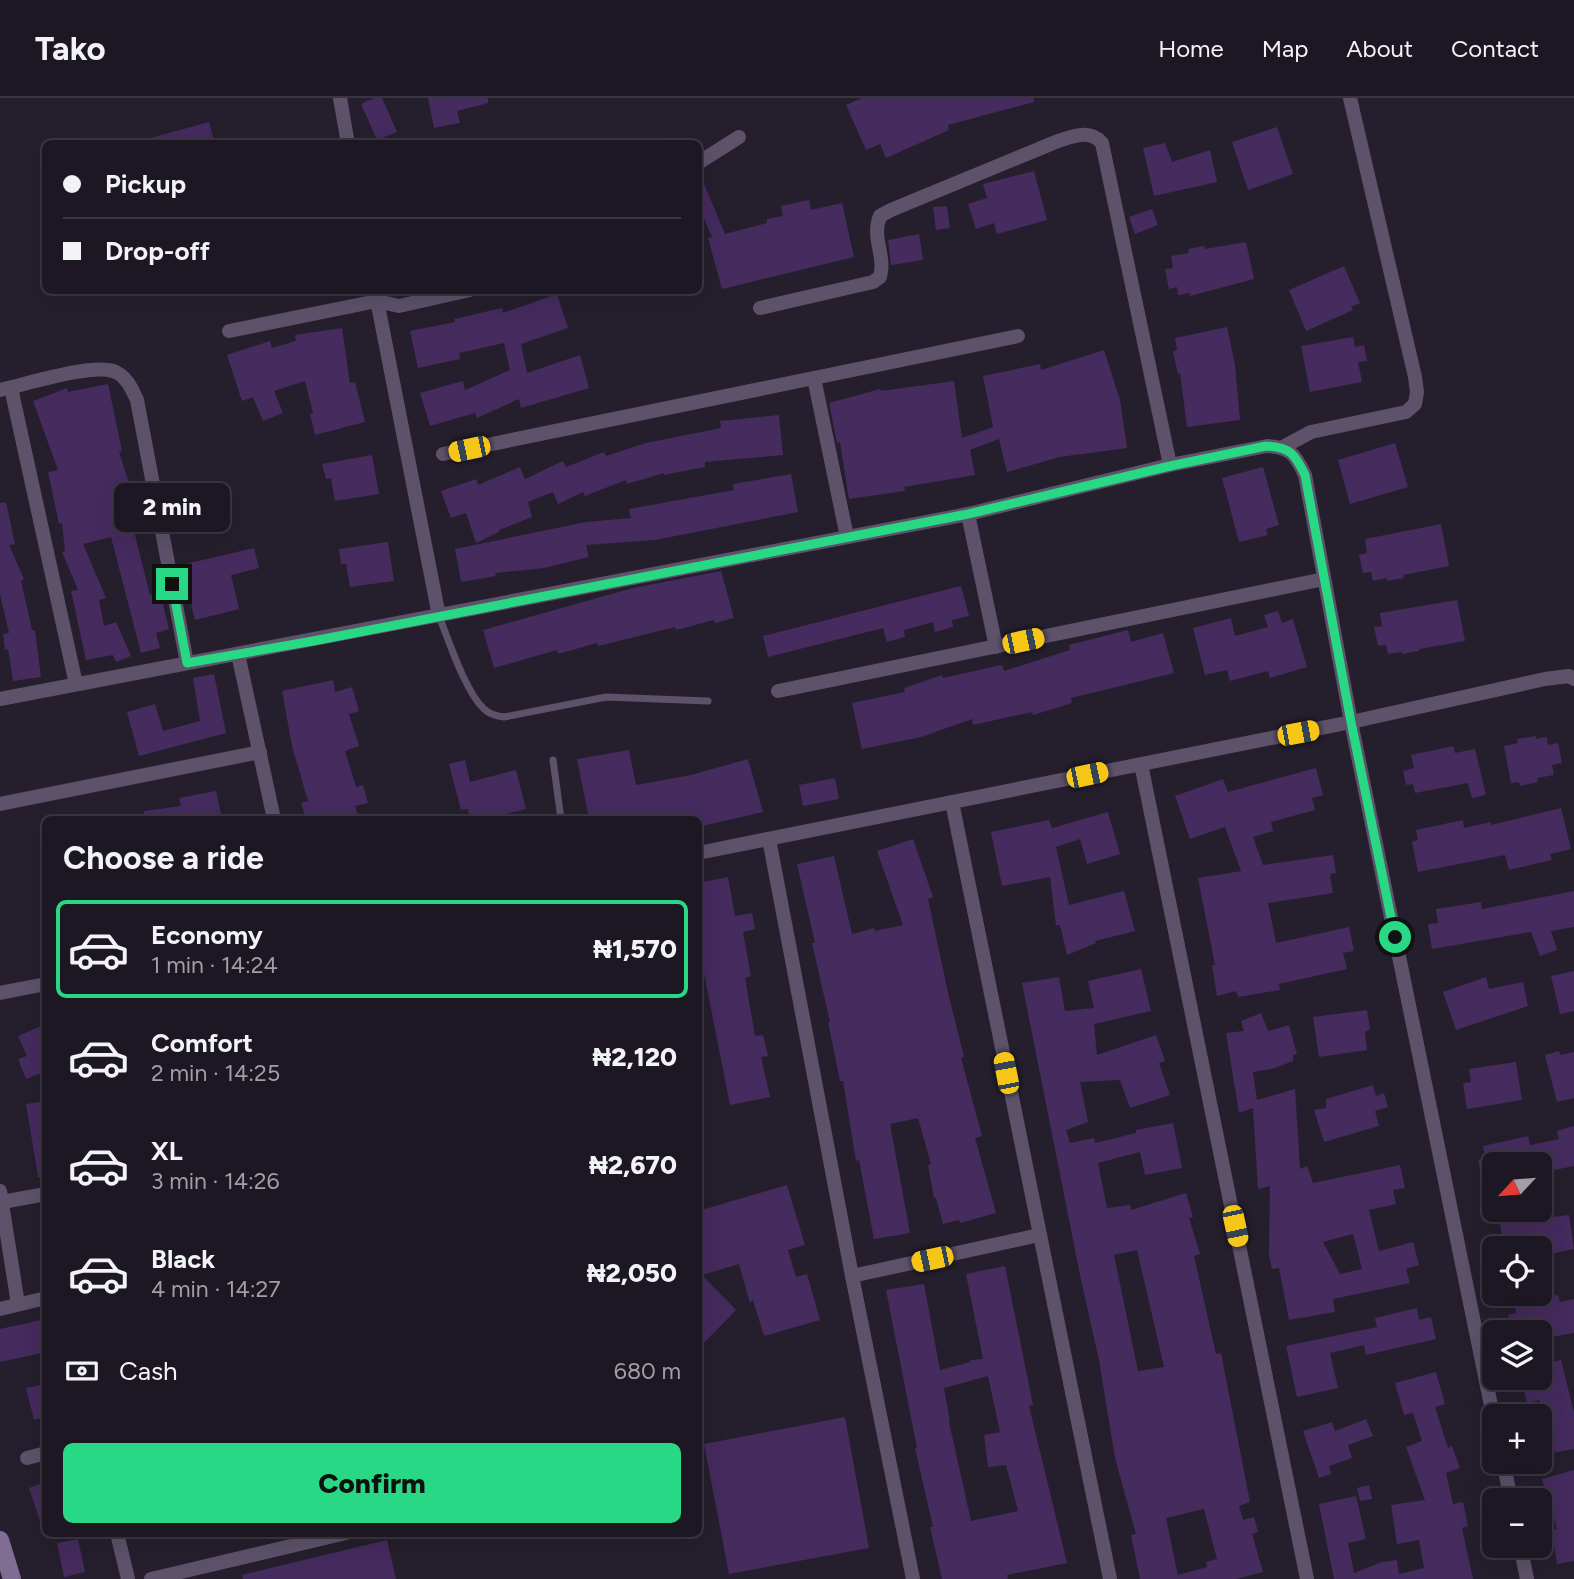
<!DOCTYPE html>
<html lang="en">
<head>
<meta charset="utf-8">
<style>
	body { margin:0; font-family:Figtree,sans-serif; background:#29242f; color:#f1f3f6; height:100vh; display:flex; flex-direction:column; font-size:26px; white-space:nowrap }
	* { box-sizing:border-box; margin:0 }
	p { font-size:23px; color:#a09fa5 }
	.icon { flex:none; width:38px; height:38px; fill:none; stroke:currentColor; stroke-width:2; stroke-linecap:round; stroke-linejoin:round }
	.map { position:relative; flex:1; overflow:hidden }
	.drawer { position:absolute; left:42px; top:718px; width:660px; height:721px; display:flex; flex-direction:column; background:#1c1722; border-radius:10px; box-shadow:0 7px 28px #0002,0 0 0 2px #3a3640 }
	.drawer>* { flex:none }
	.banner { position:absolute; left:42px; top:42px; width:660px; height:154px; border-radius:10px; box-shadow:0 7px 28px #0002,0 0 0 2px #3a3640; display:grid; align-content:center; height:154px; padding:0 21px; background:#1c1722 }
	.needle { width:46px; rotate:244deg }
	.buttons { position:absolute; left:1482px; top:1054px; display:grid; gap:14px }
	.buttons a { display:grid; place-items:center; width:70px; height:70px; border-radius:10px; background:#1c1722; box-shadow:0 7px 28px #0002,0 0 0 2px #3a3640; font-size:35px }
	.end { position:absolute; width:32px; height:32px; margin:-16px; border:9px solid #28d885; background:#111; box-shadow:0 0 0 4px #111 }
	.from { border-radius:50% }
	.bubble { position:absolute; height:49px; border-radius:10px; background:#1c1722; box-shadow:0 7px 28px #0002,0 0 0 2px #3a3640; font-size:23px; font-weight:800; line-height:49px; text-align:center }
	.car { position:absolute; width:21px; height:42px; margin:-21px -10px; border-radius:9px; box-shadow:0 0 5px 2px #0007; background:linear-gradient(#f5c518 24%,#345 0 40%,#f5c518 0 76%,#345 0 86%,#f5c518 0) }
	.banner b { display:flex; align-items:center; gap:24px; height:66px; font-size:26px }
	.banner b+b { border-top:2px solid #3a3640 }
	.banner i { width:18px; height:18px; background:#f1f3f6 }
	ul { padding:0; list-style:none }
	li { display:flex; align-items:center; gap:21px; height:98px; margin:0 14px 10px; padding:0 7px; border:4px solid transparent; border-radius:10px }
	li div { flex:1 }
	li b { display:block; font-size:26px }
	li em { font-style:normal; font-weight:800 }
	li.active { border-color:#28d885 }
	li>.icon { width:63px; height:63px; stroke-width:1.5 }
	h2 { padding:0 21px; font-size:32px; line-height:84px }
	.pay { display:flex; align-items:center; gap:18px; height:77px; padding:0 21px; font-size:26px }
	.pay p { margin-inline-start:auto }
	.action { display:flex; gap:14px; margin-top:auto; padding:14px 21px }
	.action a { flex:1; height:80px; border-radius:10px; background:#28d885; color:#111; font-size:28px; font-weight:800; line-height:80px; text-align:center }
	header { display:flex; align-items:center; gap:42px; box-sizing:border-box; height:98px; padding:0 35px; background:#1c1722; border-bottom:2px solid #3a3640 }
	header strong { font-size:33px }
	nav { display:flex; gap:38px; margin-inline-start:auto; font-size:24px }
	.map>svg:first-child { display:block }
	.building { fill:#452b5e; fill-rule:evenodd }
	.lines { fill:none; stroke-linecap:round; stroke-linejoin:round }
	.lane { stroke:#5d526a; stroke-width:7 }
	.street { stroke:#5d526a; stroke-width:14 }
	.secondary { stroke:#7f6d93; stroke-width:18 }
	.route { stroke:#28d885; stroke-width:9 }
</style>
</head>
<body>
<header>
<strong>Tako</strong>
<nav><a>Home</a><a>Map</a><a>About</a><a>Contact</a></nav>
</header>
<div class="map">
<svg width="1574" height="1481" viewBox="0 0 1574 1481">
	<rect width="100%" height="100%" fill="#251f2d"/>
	<g class="building">
		<path d="M374 0H382L397 34 377 42 361 6Z"/>
		<path d="M428 0H488V5L457 13 460 25 434 30Z"/>
		<path d="M862 0H1034V4L948 27 949 32 886 60 880 46 866 52 846 7Z"/>
		<path d="M209 24 215 46H147V41Z"/>
		<path d="M1277 29 1293 76 1248 92 1232 44Z"/>
		<path d="M1165 45 1172 64 1210 52 1217 84 1154 98 1143 50Z"/>
		<path d="M1034 73 1047 122 997 136 994 125 976 131 968 106 987 100 983 86Z"/>
		<path d="M699 74 725 136 767 125V121L783 118 781 108 809 102 811 112 842 105 854 159 722 191 708 140 712 139 698 107Z"/>
		<path d="M947 108 950 130 936 132 933 109Z"/>
		<path d="M1152 111 1158 127 1135 136 1129 119Z"/>
		<path d="M919 136 923 162 891 167 888 142Z"/>
		<path d="M1246 144 1254 181 1190 198V195L1178 197 1177 189 1169 191 1165 171 1173 170 1171 158 1189 155 1188 151 1204 148 1205 151Z"/>
		<path d="M1344 168 1360 205 1351 209 1353 212 1306 233 1289 192Z"/>
		<path d="M557 196 568 230 521 246 527 275 580 257 589 290 521 310 519 301 477 320 475 315 430 328 420 295 463 283 465 292 510 272 504 245 459 255 460 261 418 270 410 233 455 224 454 221 502 210 503 215Z"/>
		<path d="M1227 229 1235 267 1240 322 1187 329 1180 275 1178 276 1173 254 1177 252 1175 240Z"/>
		<path d="M342 230 350 285 355 284 365 324 315 337 310 316 313 315 305 283 274 293 283 315 263 323 253 299 242 303 227 257 270 243 272 250 296 243 295 237Z"/>
		<path d="M1353 239 1355 249 1364 247 1367 263 1358 264 1362 284 1310 294 1301 248Z"/>
		<path d="M1104 252 1120 302 1127 350 1060 359 1007 374 999 341 970 352 975 377 904 389 905 393 849 401 840 344 837 345 829 305 880 291 881 293 954 283 962 340 993 329 983 278 1040 266 1041 272Z"/>
		<path d="M108 286 122 353 119 354 133 397 141 395 149 425 133 429 150 497 160 495 169 531 156 535 160 550 141 555 111 439 83 446 106 500 99 502 104 528 116 524 131 558 116 564 113 557 86 562 71 493 78 492 62 454 65 453 62 425 59 426 48 374 58 372 33 303 67 290 68 294Z"/>
		<path d="M779 317 783 357 705 364V369L664 377V375L627 386 626 382 585 398 583 394 558 406 553 394 528 404 532 419 499 432V434L476 445 466 415 451 420 441 393 476 381 478 387 520 369 525 381 563 363 566 369 604 354 606 358 646 345 721 330 720 323Z"/>
		<path d="M1395 345 1408 389 1350 406 1338 362Z"/>
		<path d="M372 357 379 396 335 403 331 380 326 381 322 366Z"/>
		<path d="M1263 369 1279 427 1266 431 1268 437 1239 444 1222 380Z"/>
		<path d="M791 376 798 414 655 442 586 447 589 459 544 470 495 475 496 478 461 484 455 451 586 424 631 420 629 411 734 392 733 386Z"/>
		<path d="M6 404 15 446 9 447 24 481 21 483 32 532H35L41 579 13 583 8 551 5 552 3 536 9 535 0 496V405Z"/>
		<path d="M1441 426 1449 468 1403 477 1404 480 1387 483V480L1373 483 1371 474 1363 475 1359 457 1367 455 1365 441Z"/>
		<path d="M388 444 394 483 350 489 346 466H341L339 451Z"/>
		<path d="M254 450 259 470 231 477 239 511 195 522 181 467Z"/>
		<path d="M721 473 734 520 715 525 714 522 676 532 675 529 598 548 597 545 558 556 557 552 494 570 483 532 633 490Z"/>
		<path d="M961 488 969 518 952 522 953 529 935 534 933 524 904 532 905 539 887 544 883 530 768 559 763 538Z"/>
		<path d="M1457 502 1465 543 1419 551V553L1402 556V554L1388 556 1386 547 1378 548 1374 529 1382 528 1380 515Z"/>
		<path d="M1278 513 1282 525 1293 521 1307 569 1270 580 1268 573 1230 583 1227 572 1205 577 1193 530 1231 520 1235 538 1268 529 1264 517Z"/>
		<path d="M1128 532 1131 544 1163 535 1174 575 1071 600 1072 605 1033 617 1032 614 973 627 972 621 921 639 862 651 852 605 905 594 904 590 942 577 943 580 1002 567 1004 573 1070 552 1069 547Z"/>
		<path d="M214 576 226 635 139 658 127 614 155 606 163 633 200 623 193 580Z"/>
		<path d="M333 582 335 594 352 589 359 613 349 616 359 648 345 653 356 689 363 687 368 705 355 708 359 721H306L301 705 308 703 292 648 282 593Z"/>
		<path d="M1536 638V641L1547 639 1548 647 1558 645 1562 665 1552 667 1554 677 1537 680 1538 684 1520 688 1519 684 1511 685 1504 648 1518 645 1517 641Z"/>
		<path d="M1453 648 1455 655 1475 651 1486 697 1472 700 1468 685 1415 695 1413 686 1406 687 1403 673 1414 670 1411 657Z"/>
		<path d="M629 652 636 687 691 677 748 661 763 714 698 729V721H589L577 661Z"/>
		<path d="M465 662 470 684 516 672 526 711 485 721H470L468 711 461 712 449 666Z"/>
		<path d="M1316 670 1323 697 1312 700 1315 712 1271 724 1273 733 1253 739 1263 767 1333 757 1336 775 1330 776 1333 795 1268 805 1276 845 1349 829 1354 853 1343 855 1347 871 1279 886 1280 892 1238 899 1236 893 1217 898 1212 867H1215L1198 780 1241 773 1225 729 1190 741 1175 698 1223 681 1228 694Z"/>
		<path d="M835 680 839 701 803 708 799 687Z"/>
		<path d="M216 693 222 721H144V713L181 708 179 700Z"/>
		<path d="M1561 710 1571 751 1550 756 1552 762 1509 772 1505 757 1418 774 1412 744 1418 742 1416 732 1463 722 1464 730 1491 724V727Z"/>
		<path d="M1108 714 1120 756 1087 766 1080 741 1056 749 1069 807 1124 793 1135 833 1095 843 1096 845 1067 857 1060 827H1056L1050 779 1002 788 991 734 1049 722 1052 730Z"/>
		<path d="M913 741 933 799 928 801 949 899 964 959 961 960 982 1038 975 1040 996 1115 960 1125 959 1122 943 1126 936 1100H934L928 1067 931 1066 918 1020 890 1026 910 1135 874 1141 859 1062 856 1063 843 983H840L828 924H830L812 845H815L797 766 834 758 852 836 874 830 875 833 903 827 877 753Z"/>
		<path d="M728 779 735 818 752 815 755 831 743 834 751 878 745 880 755 938 763 937 768 958 761 959 770 999 730 1007 698 845V785Z"/>
		<path d="M1574 793V829L1551 833 1557 852 1540 858 1531 834 1432 851 1428 826 1438 825 1436 811 1481 804 1482 811Z"/>
		<path d="M1141 871 1151 913 1094 926 1097 957 1156 937 1165 963 1159 965 1170 997 1130 1010 1120 982 1080 984 1088 1024 1066 1032 1070 1045 1094 1040 1095 1045 1136 1035V1032L1173 1025 1182 1070 1145 1077 1140 1054 1098 1065 1107 1110 1130 1107 1131 1112 1186 1095 1193 1119 1189 1120 1200 1156 1194 1158 1216 1256 1221 1255 1248 1394 1250 1404 1239 1408 1243 1422 1254 1419 1258 1434 1252 1436 1263 1474 1236 1481H1140L1131 1437 1136 1436 1115 1360 1099 1262 1081 1182 1022 885 1059 879 1065 913 1094 910 1088 883ZM1137 1152 1164 1269 1138 1273 1114 1157ZM1204 1411 1217 1461 1206 1464 1207 1469 1178 1477V1478L1166 1420Z"/>
		<path d="M1574 873V913L1560 916 1551 878Z"/>
		<path d="M1486 879 1489 891 1523 884 1528 908 1456 932 1443 894Z"/>
		<path d="M1367 912 1370 932 1365 934 1367 952 1319 959 1313 919Z"/>
		<path d="M1261 915 1268 933 1289 927 1297 956 1293 957V963L1272 971 1253 974 1257 1002 1295 991 1300 1071 1307 1068 1313 1085 1400 1067 1405 1090 1393 1092 1396 1106 1369 1112 1379 1153 1413 1144 1419 1167 1406 1171 1410 1185 1333 1201 1335 1214 1289 1222 1279 1170 1272 1171 1269 1157 1270 1088 1258 1091 1253 1010 1239 1015 1226 935 1244 933 1241 923ZM1353 1136 1362 1171 1340 1176 1323 1144Z"/>
		<path d="M46 926V973L26 981 18 961 27 958 18 938Z"/>
		<path d="M1559 953 1560 957 1574 954V1000L1557 1004 1545 957Z"/>
		<path d="M1516 964 1522 1002 1467 1011 1463 985 1471 984 1469 971Z"/>
		<path d="M1373 987 1376 998 1384 995 1388 1009 1375 1013 1379 1028 1324 1044 1314 1012 1326 1010V1001Z"/>
		<path d="M46 1003V1079H38L26 1006Z"/>
		<path d="M1574 1028V1068L1549 1073 1547 1066H1494V1109L1489 1110 1478 1062 1485 1061 1483 1048 1528 1038 1530 1047 1559 1041 1557 1033Z"/>
		<path d="M787 1087 805 1147 788 1152 796 1179 807 1176 820 1222 764 1238 753 1202 750 1205 739 1166 702 1177 736 1212 698 1251V1113Z"/>
		<path d="M1569 1117 1574 1151 1540 1158V1150H1504L1500 1126Z"/>
		<path d="M1005 1168 1033 1307 1029 1308 1067 1465 1007 1477 1008 1481H942L930 1429H933L915 1350H917L886 1192 924 1186 940 1272 970 1264V1262L983 1261 966 1176ZM988 1278 1000 1334 984 1337 988 1369 1006 1367 1018 1413 971 1423 949 1324H950L944 1290Z"/>
		<path d="M1558 1197 1560 1204 1574 1201V1235L1540 1241V1234H1511L1508 1217 1516 1215 1514 1205Z"/>
		<path d="M1417 1210 1419 1222 1431 1219 1436 1241 1366 1257 1364 1247 1330 1255 1338 1290 1297 1299 1286 1248 1377 1229 1375 1220Z"/>
		<path d="M46 1221V1254L0 1264V1231Z"/>
		<path d="M1561 1262 1574 1315V1351L1540 1357V1302L1527 1305 1521 1279H1540V1267Z"/>
		<path d="M1436 1274 1445 1306 1435 1309 1448 1350 1452 1348 1460 1370 1446 1375 1453 1406 1463 1404 1468 1428 1462 1430 1473 1481H1334L1319 1406 1356 1398 1366 1441 1348 1445 1354 1475 1382 1464 1397 1462 1399 1476 1424 1470 1419 1442 1397 1446 1391 1407 1425 1402 1406 1349 1422 1343 1413 1315 1404 1317 1395 1285Z"/>
		<path d="M46 1286V1319L34 1322 26 1290Z"/>
		<path d="M845 1319 869 1450 729 1476 704 1346Z"/>
		<path d="M1366 1321 1373 1338 1348 1347 1352 1360 1329 1368 1331 1376 1319 1380 1303 1333 1332 1324 1335 1333Z"/>
		<path d="M1574 1372V1463L1557 1466 1552 1432 1557 1431 1542 1381Z"/>
		<path d="M46 1384V1431L43 1432 29 1390Z"/>
		<path d="M1369 1387 1372 1401 1360 1403 1357 1390Z"/>
		<path d="M78 1441 85 1474 64 1479 57 1445Z"/>
		<path d="M387 1442 396 1481H243L242 1477Z"/>
	</g>
	<g class="lines">
		<g class="lane">
			<path d="M439 518C449 543 465 593 484 611 489 616 496 618 504 619L606 599 708 603"/>
			<path d="M553 662 561 721"/>
		</g>
		<g class="street">
			<path d="M340 0 348 46"/>
			<path d="M698 65 739 39"/>
			<path d="M375 192 439 518"/>
			<path d="M760 210 873 184 880 179C886 157 871 140 880 118L891 112 1058 43C1074 38 1090 31 1102 45L1170 367"/>
			<path d="M229 233 377 203 399 208 470 192"/>
			<path d="M814 280 1018 238"/>
			<path d="M11 290 76 586"/>
			<path d="M0 292C27 286 90 266 113 273 126 277 132 291 137 302L187 565"/>
			<path d="M1283 349 1311 334 1406 314 1415 306 1417 294 1415 279 1350 0"/>
			<path d="M443 356 814 280 847 439"/>
			<path d="M968 416 996 549"/>
			<path d="M238 556 274 721"/>
			<path d="M778 593 1324 481"/>
			<path d="M0 601 968 416 1170 367 1267 348C1290 349 1295 356 1305 377L1351 624 1494 1322"/>
			<path d="M1141 666 1307 1481"/>
			<path d="M952 704 1110 1481"/>
			<path d="M0 706 260 654"/>
			<path d="M769 741 852 1178 913 1481"/>
			<path d="M698 755 1351 624 1545 581 1569 578 1574 581"/>
			<path d="M0 895 46 886"/>
			<path d="M0 1093 18 1206"/>
			<path d="M2 1104 46 1096"/>
			<path d="M852 1178 1039 1137"/>
			<path d="M0 1211 46 1200"/>
			<path d="M27 1360 46 1355"/>
			<path d="M1503 1363 1511 1402"/>
			<path d="M117 1435 128 1481"/>
			<path d="M1520 1447 1527 1481"/>
			<path d="M151 1481 346 1435"/>
		</g>
		<path class="secondary" d="M0 1442 12 1481"/>
	</g>
	<g class="lines">
		<path class="route" d="M172 486 187 565 313 543 968 416 1170 368 1266 348C1290 349 1295 356 1305 377L1351 624 1395 839"/>
	</g>
</svg>
<div class="buttons">
<a><svg class="needle" viewBox="-14 -14 28 28"><path d="M0-13l5 13h-10z" fill="#e53935"/><path d="M0 13l5-13h-10z" fill="#a09fa5"/></svg></a>
<a><svg class="icon" aria-label="locate" viewBox="0 0 24 24"><circle cx="12" cy="12" r="6"/><path d="M12 2v4M12 18v4M2 12h4M18 12h4"/></svg></a>
<a><svg class="icon" aria-label="layers" viewBox="0 0 24 24"><path d="M12 4l9 5-9 5-9-5zM3 14l9 5 9-5"/></svg></a>
<a>+</a>
<a>−</a>
</div>
<i class="end from" style="left:1395px;top:839px"></i>
<i class="end" style="left:172px;top:486px"></i>
<div class="bubble" style="left:114px;top:385px;width:116px">2 min</div>
<i class="car" style="left:469px;top:351px;rotate:258deg"></i>
<i class="car" style="left:1023px;top:543px;rotate:78deg"></i>
<i class="car" style="left:1298px;top:635px;rotate:79deg"></i>
<i class="car" style="left:1087px;top:677px;rotate:78deg"></i>
<i class="car" style="left:1006px;top:975px;rotate:349deg"></i>
<i class="car" style="left:1235px;top:1128px;rotate:168deg"></i>
<i class="car" style="left:932px;top:1161px;rotate:258deg"></i>
<div class="banner">
<b><i class="from"></i>Pickup</b>
<b><i></i>Drop-off</b>
</div>
<section class="drawer">
<h2>Choose a ride</h2>
<ul>
<li class="active"><svg class="icon" aria-label="car" viewBox="0 0 24 24"><path d="M5 17H2v-5l4-1 3-4h7l3 4 3 1v5h-3M9 17h6M6 11h13"/><circle cx="7" cy="17" r="2"/><circle cx="17" cy="17" r="2"/></svg><div><b>Economy</b><p>1 min · 14:24</p></div><em>₦1,570</em></li>
<li><svg class="icon" aria-label="car" viewBox="0 0 24 24"><path d="M5 17H2v-5l4-1 3-4h7l3 4 3 1v5h-3M9 17h6M6 11h13"/><circle cx="7" cy="17" r="2"/><circle cx="17" cy="17" r="2"/></svg><div><b>Comfort</b><p>2 min · 14:25</p></div><em>₦2,120</em></li>
<li><svg class="icon" aria-label="car" viewBox="0 0 24 24"><path d="M5 17H2v-5l4-1 3-4h7l3 4 3 1v5h-3M9 17h6M6 11h13"/><circle cx="7" cy="17" r="2"/><circle cx="17" cy="17" r="2"/></svg><div><b>XL</b><p>3 min · 14:26</p></div><em>₦2,670</em></li>
<li><svg class="icon" aria-label="car" viewBox="0 0 24 24"><path d="M5 17H2v-5l4-1 3-4h7l3 4 3 1v5h-3M9 17h6M6 11h13"/><circle cx="7" cy="17" r="2"/><circle cx="17" cy="17" r="2"/></svg><div><b>Black</b><p>4 min · 14:27</p></div><em>₦2,050</em></li>
</ul>
<div class="pay"><svg class="icon" aria-label="cash" viewBox="0 0 24 24"><path d="M3 7h18v10H3z"/><circle cx="12" cy="12" r="2"/></svg>Cash<p>680 m</p></div>
<div class="action"><a>Confirm</a></div>
</section>
</div>
</body>
</html>
